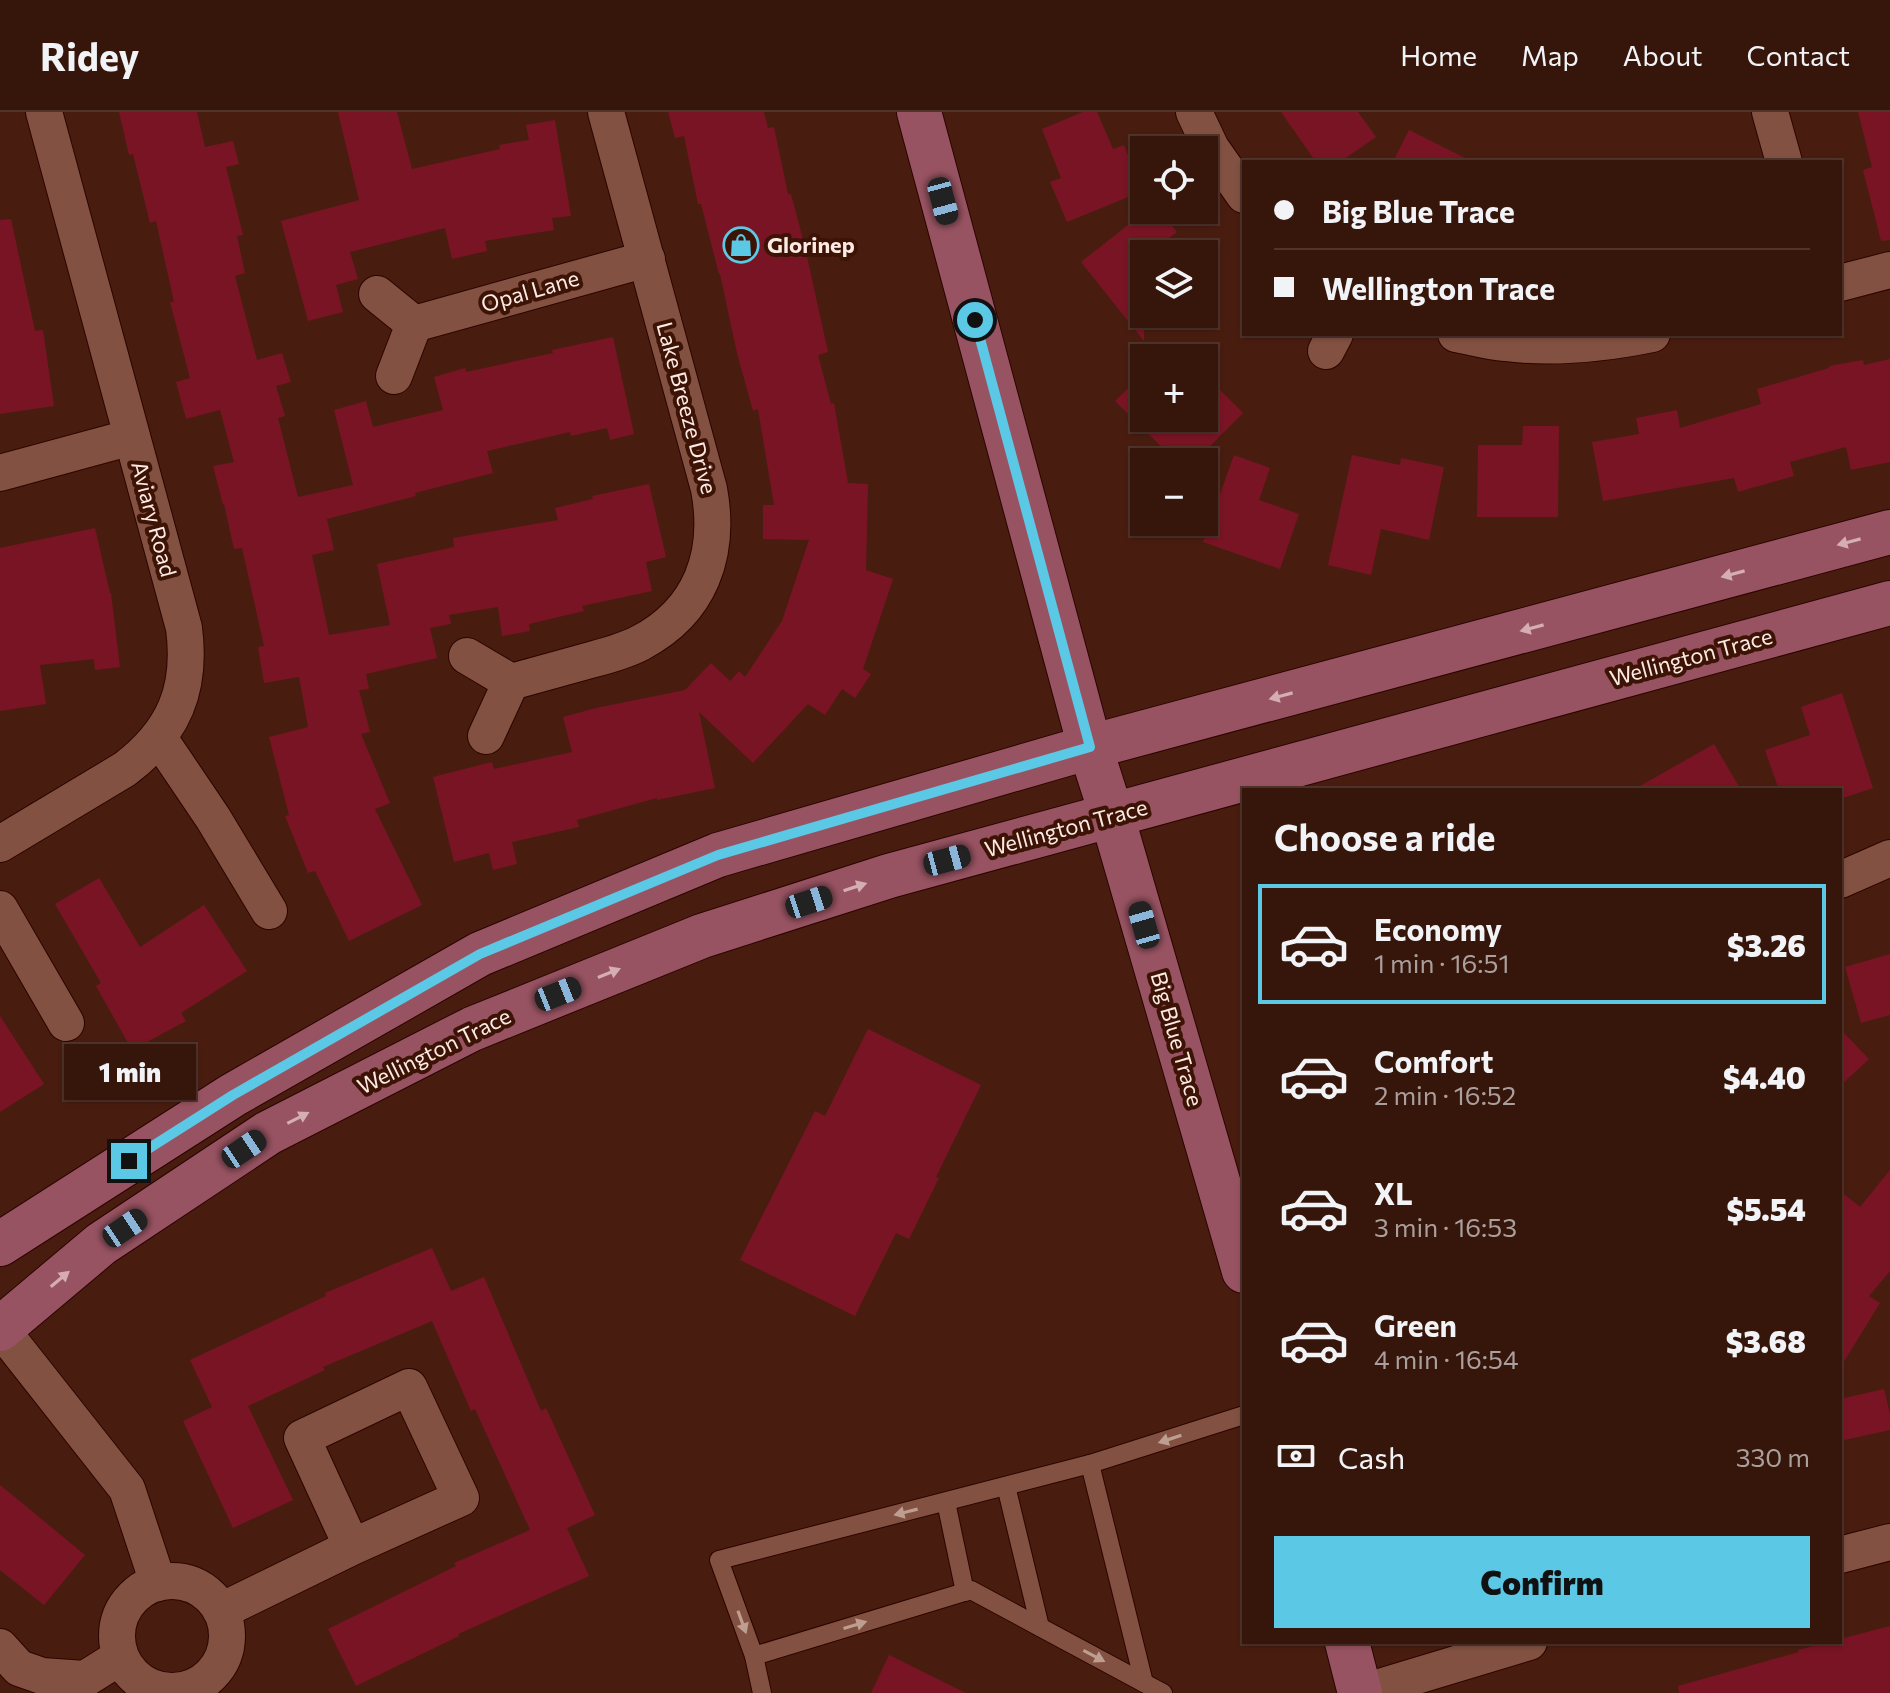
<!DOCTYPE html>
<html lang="en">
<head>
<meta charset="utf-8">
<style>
	body { margin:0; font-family:Commissioner,sans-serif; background:#412319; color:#f1f3f6; height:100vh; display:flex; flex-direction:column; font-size:30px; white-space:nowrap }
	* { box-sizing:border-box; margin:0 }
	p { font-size:26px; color:#aa9f9d }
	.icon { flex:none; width:44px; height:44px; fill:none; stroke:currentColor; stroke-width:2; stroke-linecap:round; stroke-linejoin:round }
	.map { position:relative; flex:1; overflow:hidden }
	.panel { position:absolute; left:1242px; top:676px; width:600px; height:856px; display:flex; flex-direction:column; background:#36160b; border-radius:0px; box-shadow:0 2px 6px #0004,0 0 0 2px #50352c }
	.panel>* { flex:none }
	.banner { position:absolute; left:1242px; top:48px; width:600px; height:176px; border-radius:0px; box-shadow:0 2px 6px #0004,0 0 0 2px #50352c; display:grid; align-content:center; height:176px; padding:0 32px; background:#36160b }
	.buttons { position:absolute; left:1130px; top:24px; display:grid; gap:16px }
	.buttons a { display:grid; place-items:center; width:88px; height:88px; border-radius:0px; background:#36160b; box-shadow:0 2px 6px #0004,0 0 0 2px #50352c; font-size:40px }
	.end { position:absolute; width:36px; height:36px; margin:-18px; border:10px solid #5bc8e6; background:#111; box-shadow:0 0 0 4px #111 }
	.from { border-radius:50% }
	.bubble { position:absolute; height:56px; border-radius:0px; background:#36160b; box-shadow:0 2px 6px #0004,0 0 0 2px #50352c; font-size:26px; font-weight:800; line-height:56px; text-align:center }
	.car { position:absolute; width:24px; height:48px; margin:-24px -12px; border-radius:10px; box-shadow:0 0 6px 2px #0007; background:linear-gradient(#222 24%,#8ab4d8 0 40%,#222 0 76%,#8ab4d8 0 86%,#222 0) }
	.banner b { display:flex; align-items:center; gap:28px; height:76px; font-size:30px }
	.banner b+b { border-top:2px solid #50352c }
	.banner i { width:20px; height:20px; background:#f1f3f6 }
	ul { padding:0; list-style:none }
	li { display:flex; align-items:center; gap:24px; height:120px; margin:0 16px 12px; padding:0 16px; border:4px solid transparent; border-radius:0px }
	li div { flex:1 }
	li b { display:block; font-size:30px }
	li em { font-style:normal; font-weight:800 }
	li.on { border-color:#5bc8e6 }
	li>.icon { width:72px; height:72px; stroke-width:1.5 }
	h2 { padding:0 32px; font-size:36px; line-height:96px }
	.pay { display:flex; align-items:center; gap:20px; height:88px; padding:0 32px; font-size:30px }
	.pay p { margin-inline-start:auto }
	.primary-button { display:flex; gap:16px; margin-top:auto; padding:16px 32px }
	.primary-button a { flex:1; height:92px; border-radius:0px; background:#5bc8e6; color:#111; font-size:32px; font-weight:800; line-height:92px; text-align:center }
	header { display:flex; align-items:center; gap:48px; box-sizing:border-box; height:112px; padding:0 40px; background:#36160b; border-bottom:2px solid #50352c }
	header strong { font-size:38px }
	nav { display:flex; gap:44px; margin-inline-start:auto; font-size:28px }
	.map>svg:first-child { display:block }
	.building { fill:#791424 }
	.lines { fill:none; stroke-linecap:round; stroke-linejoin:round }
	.lane-casing { stroke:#2c0400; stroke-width:20 }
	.street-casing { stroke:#2c0400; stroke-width:38 }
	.secondary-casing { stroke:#2c0400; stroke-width:46 }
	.lane { stroke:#825141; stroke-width:18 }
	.street { stroke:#825141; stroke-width:36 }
	.secondary { stroke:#985362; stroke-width:44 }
	.oneway { fill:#d4aeb0 }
	.oneway2 { fill:#bf9e92 }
	.route { stroke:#5bc8e6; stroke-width:10 }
	.labels { text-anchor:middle; stroke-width:8; stroke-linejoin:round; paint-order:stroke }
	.poi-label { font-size:22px; font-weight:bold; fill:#fceae4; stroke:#3d1305; text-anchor:start }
	.street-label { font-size:22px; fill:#fceae4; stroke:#3d1305 }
</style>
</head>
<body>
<header>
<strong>Ridey</strong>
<nav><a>Home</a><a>Map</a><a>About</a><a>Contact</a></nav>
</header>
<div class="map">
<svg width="1890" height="1581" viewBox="0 0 1890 1581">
	<rect width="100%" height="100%" fill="#481d0f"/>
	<g class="building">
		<path d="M119 0H197L205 35 233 29 239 52 226 55 243 123 237 124 245 161 235 164 257 248 282 241 291 270 276 274 285 304 278 306 298 385 353 373 334 298 366 289 373 315 443 298 434 265 465 256 466 260 553 241 552 238 613 225 634 322 610 328 607 316 571 324 570 320 487 339 493 361 415 381 416 384 327 407 334 438 312 443 329 523 390 513 377 452 454 435 453 426 558 408 555 396 593 387 592 384 649 372 666 445 646 450 652 479 582 494 584 499 529 512 530 519 502 524 498 495 449 503 451 512 430 516 437 546 366 562 369 577 359 578 370 620 361 622 390 691 375 697 422 793 349 829 315 759 308 761 285 704 289 703 269 625 308 615 299 565 264 571 258 535 264 534 242 436 234 437 224 392 223 393 213 354 234 350 220 298 186 307 176 270 190 266 170 190H174L156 109 150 111 133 42 129 43Z"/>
		<path d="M338 0H397L412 57 500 37 499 33 529 28 526 13 555 8 571 104 552 106 554 118 485 129 487 139 452 147 445 116 350 140 358 167 336 173 343 200 308 209 281 109 359 88Z"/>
		<path d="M668 0H764L768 16 774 15 788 82H791L804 131 828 240 818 243 831 292 834 291 848 371 868 372 866 458 893 467 863 557 871 562 855 586 842 577 825 603 808 592 753 651 699 600 715 676 657 688V686L577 708 579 715 512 730 517 752 493 758 489 741 454 750 433 665 492 650 494 657 572 640 563 605 596 596 685 578 711 551 730 569 739 559 745 565 782 509 809 428 763 427V393H774L758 297 753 299 737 241 720 162H719L701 92H698L684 24 675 26Z"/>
		<path d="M1083 0H1097L1113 37 1124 33 1143 79 1067 110 1050 70 1061 66 1042 17Z"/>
		<path d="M1281 0H1358L1376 25 1340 50H1316Z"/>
		<path d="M1858 0H1890V128L1881 129 1863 58 1872 55Z"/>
		<path d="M1409 18 1473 50H1393Z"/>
		<path d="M1147 98H1160L1177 120 1166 128 1177 142H1144V229L1081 150Z"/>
		<path d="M11 107 35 219 43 218 54 294 0 302V108Z"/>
		<path d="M1890 247V350L1851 358 1846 335 1790 350 1794 364 1738 380 1734 366 1603 389 1592 330 1639 322 1636 306 1677 298 1680 316 1761 292 1757 277 1829 256V254L1863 248 1864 253Z"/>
		<path d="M1144 261V306H1204V288L1217 275 1243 301 1194 350H1177L1115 289Z"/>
		<path d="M1523 314H1559L1558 405H1477L1478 333H1522Z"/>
		<path d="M1234 343 1270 356 1259 388 1299 402 1280 457 1203 430Z"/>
		<path d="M1352 343 1400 353 1401 346 1444 355 1429 428 1381 417 1371 463 1328 453Z"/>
		<path d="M95 416 110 481H111L120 555 95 558 94 547 40 553 46 592 0 599V436Z"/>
		<path d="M1842 581 1873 676 1840 687V678H1779L1765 638 1810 623 1801 595Z"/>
		<path d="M1714 632 1741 678H1633Z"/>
		<path d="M99 766 140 835 204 793 247 859 181 901 186 909 132 938 96 874 101 871 55 792Z"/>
		<path d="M1890 842V903L1861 911 1845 855Z"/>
		<path d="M0 904 44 972 0 1000Z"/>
		<path d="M868 917 981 973 936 1065 939 1066 909 1127 896 1121 855 1204 740 1148 815 999 825 1004Z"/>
		<path d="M1840 917 1869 947 1840 974Z"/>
		<path d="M1890 1058V1159L1869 1184 1880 1191 1840 1256V1079L1860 1095Z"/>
		<path d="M432 1136 451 1179 484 1165 541 1299 546 1296 595 1403 567 1416 589 1464 458 1522 459 1524 356 1574 328 1517 456 1454 454 1451 530 1418 475 1297 471 1299 432 1209 323 1255 325 1258 248 1294 293 1388 233 1416 183 1309 212 1295 190 1248 326 1184 325 1181Z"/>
		<path d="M1884 1277 1890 1302V1318L1840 1329V1287Z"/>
		<path d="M0 1373 85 1443 44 1493 0 1458Z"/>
		<path d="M1890 1514V1581H1679L1678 1574 1799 1540 1798 1538 1828 1530H1840V1527Z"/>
		<path d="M889 1543 966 1581H871Z"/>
	</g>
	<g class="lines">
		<defs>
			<g id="lane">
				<path d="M1006 1374 1040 1515"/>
				<path d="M946 1390 965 1480"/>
				<path d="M754 1544 971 1478 1144 1571"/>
				<path d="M762 1581 754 1544 719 1448 1090 1352"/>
				<path d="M1163 1581 1144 1571 1090 1352 1244 1303"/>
			</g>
			<g id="street">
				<path d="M1194 0 1211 36 1244 83"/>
				<path d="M1770 0 1784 50"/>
				<path d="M1840 171 1890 158"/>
				<path d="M377 182 414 212 394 264"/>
				<path d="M414 212 647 147"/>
				<path d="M1456 222C1472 225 1488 230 1505 231 1555 237 1603 232 1652 222"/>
				<path d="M1326 239 1335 222"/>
				<path d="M0 361 132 325"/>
				<path d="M467 544 511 570 486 624"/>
				<path d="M511 570C536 563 562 556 587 549 605 544 623 540 640 531 701 499 721 442 709 377L606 0"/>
				<path d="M159 626 213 706 269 799"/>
				<path d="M0 732 125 657C174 620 192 577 184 516L44 0"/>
				<path d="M1840 768 1890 746"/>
				<path d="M0 797 66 911"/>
				<path d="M0 1216 127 1377 158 1471"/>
				<path d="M1840 1443 1890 1430"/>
				<circle cx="172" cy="1524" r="55"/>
				<path d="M221 1499 352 1435 302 1326 409 1275 461 1386 352 1435"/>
				<path d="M0 1535 19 1556 42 1564 85 1567 120 1545"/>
				<path d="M1360 1581 1529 1530"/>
			</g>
			<g id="secondary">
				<path d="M919 0 1090 635 1112 704 1244 1159"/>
				<path d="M0 1132 233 983 480 842 718 743 1090 635 1890 420"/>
				<path d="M0 1217 101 1132 268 1021 472 917 702 824 889 764 1890 491"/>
				<path d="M1347 1530 1360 1581"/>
			</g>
		</defs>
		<use href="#lane" class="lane-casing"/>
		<use href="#street" class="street-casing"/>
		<use href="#secondary" class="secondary-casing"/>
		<use href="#lane" class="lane"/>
		<use href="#street" class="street"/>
		<use href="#secondary" class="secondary"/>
	</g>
	<defs><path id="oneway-solid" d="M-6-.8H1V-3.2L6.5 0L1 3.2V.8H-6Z" transform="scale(2)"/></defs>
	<g class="oneway">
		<use href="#oneway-solid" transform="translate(1849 430) rotate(165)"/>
		<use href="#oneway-solid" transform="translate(1733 462) rotate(165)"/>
		<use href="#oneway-solid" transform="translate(1532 516) rotate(165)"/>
		<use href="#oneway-solid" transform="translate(1281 584) rotate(165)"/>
		<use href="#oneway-solid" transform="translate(855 775) rotate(-18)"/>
		<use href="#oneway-solid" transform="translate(609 861) rotate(-22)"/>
		<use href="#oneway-solid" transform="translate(298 1006) rotate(-27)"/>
		<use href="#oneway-solid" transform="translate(60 1167) rotate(-40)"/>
	</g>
	<g class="oneway2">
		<use href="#oneway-solid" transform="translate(1170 1327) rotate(162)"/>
		<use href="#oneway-solid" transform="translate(906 1400) rotate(166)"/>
		<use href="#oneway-solid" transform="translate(742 1510) rotate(70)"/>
		<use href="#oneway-solid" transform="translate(855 1513) rotate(-17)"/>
		<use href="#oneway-solid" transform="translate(1094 1544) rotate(28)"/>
	</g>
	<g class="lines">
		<path class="route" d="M129 1049 233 983 480 842 718 743 1090 635 975 208"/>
	</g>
	<defs>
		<symbol id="shop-ring" viewBox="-11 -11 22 22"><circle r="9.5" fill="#3d1305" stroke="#5bc8e6" stroke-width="1.5"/><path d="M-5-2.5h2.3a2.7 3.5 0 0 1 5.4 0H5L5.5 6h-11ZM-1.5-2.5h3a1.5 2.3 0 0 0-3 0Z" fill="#5bc8e6"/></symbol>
	</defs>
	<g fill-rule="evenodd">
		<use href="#shop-ring" x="721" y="113" width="40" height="40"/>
	</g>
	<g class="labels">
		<g class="poi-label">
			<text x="767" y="141">Glorinep</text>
		</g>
		<g class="street-label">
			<text transform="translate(530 179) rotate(-16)" y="8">Opal Lane</text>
			<text transform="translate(687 296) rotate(75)" y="8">Lake Breeze Drive</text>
			<text transform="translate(154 407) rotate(75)" y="8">Aviary Road</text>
			<text transform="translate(1691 545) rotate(-15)" y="8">Wellington Trace</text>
			<text transform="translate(1066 716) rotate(-15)" y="8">Wellington Trace</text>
			<text transform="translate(1177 927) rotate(74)" y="8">Big Blue Trace</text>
			<text transform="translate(434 939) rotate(-26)" y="8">Wellington Trace</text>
		</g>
	</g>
</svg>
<div class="buttons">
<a><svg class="icon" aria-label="locate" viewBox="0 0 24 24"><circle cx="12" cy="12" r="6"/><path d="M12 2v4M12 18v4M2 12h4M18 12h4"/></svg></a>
<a><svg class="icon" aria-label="layers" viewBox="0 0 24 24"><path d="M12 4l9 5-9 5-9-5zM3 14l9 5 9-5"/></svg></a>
<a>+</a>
<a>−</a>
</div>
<i class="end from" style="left:975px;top:208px"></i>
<i class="end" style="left:129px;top:1049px"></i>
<div class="bubble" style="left:64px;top:932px;width:132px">1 min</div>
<i class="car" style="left:943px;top:89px;rotate:165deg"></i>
<i class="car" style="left:947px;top:748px;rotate:75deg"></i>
<i class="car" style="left:809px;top:790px;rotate:72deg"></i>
<i class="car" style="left:1144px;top:813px;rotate:344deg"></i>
<i class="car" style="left:558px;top:882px;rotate:68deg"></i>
<i class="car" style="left:244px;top:1037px;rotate:56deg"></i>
<i class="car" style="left:125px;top:1116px;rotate:56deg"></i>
<div class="banner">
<b><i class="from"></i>Big Blue Trace</b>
<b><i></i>Wellington Trace</b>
</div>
<section class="panel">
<h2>Choose a ride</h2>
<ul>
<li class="on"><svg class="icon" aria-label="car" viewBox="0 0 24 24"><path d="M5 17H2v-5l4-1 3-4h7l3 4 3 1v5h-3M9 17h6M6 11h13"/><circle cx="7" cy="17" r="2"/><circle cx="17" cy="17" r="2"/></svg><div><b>Economy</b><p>1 min · 16:51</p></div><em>$3.26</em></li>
<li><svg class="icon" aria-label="car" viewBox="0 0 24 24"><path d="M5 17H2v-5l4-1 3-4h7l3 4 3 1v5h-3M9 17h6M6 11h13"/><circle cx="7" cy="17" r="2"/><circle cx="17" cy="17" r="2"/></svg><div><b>Comfort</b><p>2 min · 16:52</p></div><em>$4.40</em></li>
<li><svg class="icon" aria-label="car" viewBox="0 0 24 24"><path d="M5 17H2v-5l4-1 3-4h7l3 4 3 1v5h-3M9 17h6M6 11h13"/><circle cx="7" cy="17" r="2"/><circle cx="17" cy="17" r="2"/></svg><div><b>XL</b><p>3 min · 16:53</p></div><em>$5.54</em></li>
<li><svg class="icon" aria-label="car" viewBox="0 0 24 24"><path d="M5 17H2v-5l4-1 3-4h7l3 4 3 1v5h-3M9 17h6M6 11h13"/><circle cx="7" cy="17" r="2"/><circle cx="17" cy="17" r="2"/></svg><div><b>Green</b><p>4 min · 16:54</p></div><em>$3.68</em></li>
</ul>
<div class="pay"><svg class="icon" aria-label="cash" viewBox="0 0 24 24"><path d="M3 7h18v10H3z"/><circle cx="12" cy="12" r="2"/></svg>Cash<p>330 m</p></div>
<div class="primary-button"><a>Confirm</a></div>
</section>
</div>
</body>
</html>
